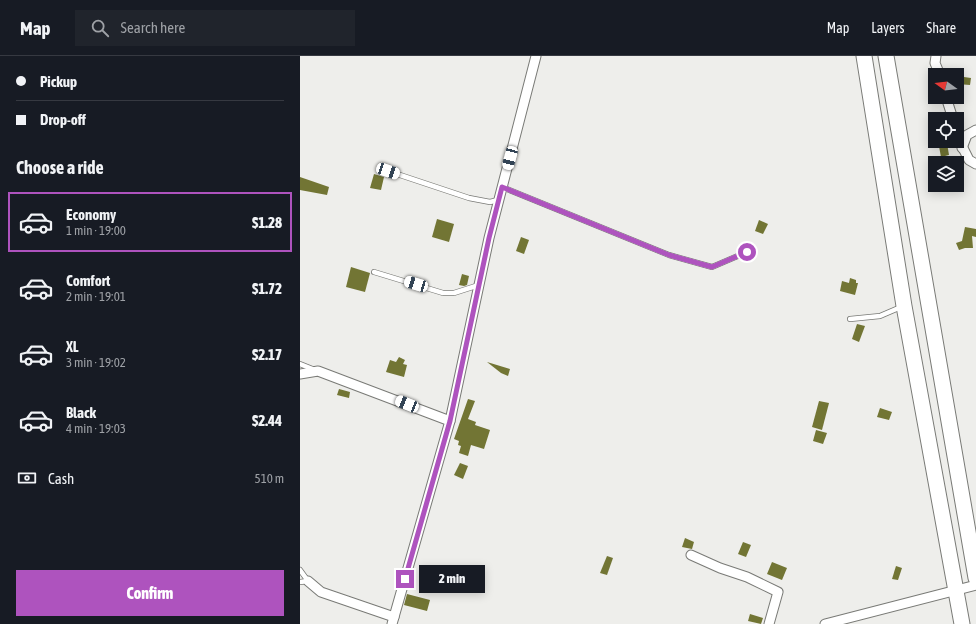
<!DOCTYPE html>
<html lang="en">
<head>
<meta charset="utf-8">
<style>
	body { margin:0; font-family:"Asap Condensed",sans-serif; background:#20242c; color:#f1f3f6; height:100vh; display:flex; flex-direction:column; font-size:15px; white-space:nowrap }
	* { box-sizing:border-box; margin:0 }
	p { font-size:13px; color:#9ea1a6 }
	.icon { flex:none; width:22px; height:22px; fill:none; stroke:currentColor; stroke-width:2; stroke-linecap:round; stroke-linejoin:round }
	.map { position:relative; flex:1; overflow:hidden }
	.drawer { display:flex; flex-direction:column; background:#171b24; width:300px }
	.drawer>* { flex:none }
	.top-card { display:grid; align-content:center; height:88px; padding:0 16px; background:#171b24 }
	.needle { width:26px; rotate:285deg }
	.tools { position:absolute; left:628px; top:12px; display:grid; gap:8px }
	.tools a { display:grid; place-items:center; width:36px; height:36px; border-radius:0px; background:#171b24; box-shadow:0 2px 10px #0003; font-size:20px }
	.end { position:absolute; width:18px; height:18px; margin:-9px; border:5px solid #ae53be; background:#fff; box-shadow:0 0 0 2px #fff }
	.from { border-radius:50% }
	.bubble { position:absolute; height:28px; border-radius:0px; background:#171b24; box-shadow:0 2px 10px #0003; font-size:13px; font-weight:800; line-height:28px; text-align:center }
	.car { position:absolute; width:12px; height:24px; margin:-12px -6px; border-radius:5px; box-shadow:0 0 3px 1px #0007; background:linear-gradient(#fff 24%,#345 0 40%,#fff 0 76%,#345 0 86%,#fff 0) }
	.top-card b { display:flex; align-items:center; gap:14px; height:38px; font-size:15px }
	.top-card b+b { border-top:1px solid #363941 }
	.top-card i { width:10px; height:10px; background:#f1f3f6 }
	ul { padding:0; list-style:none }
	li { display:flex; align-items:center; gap:12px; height:60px; margin:0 8px 6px; padding:0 8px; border:2px solid transparent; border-radius:0px }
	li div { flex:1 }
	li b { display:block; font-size:15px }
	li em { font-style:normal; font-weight:800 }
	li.on { border-color:#ae53be }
	li>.icon { width:36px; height:36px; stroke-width:1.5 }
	h2 { padding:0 16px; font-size:18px; line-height:48px }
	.pay { display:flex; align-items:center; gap:10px; height:44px; padding:0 16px; font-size:15px }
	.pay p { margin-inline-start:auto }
	.button { display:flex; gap:8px; margin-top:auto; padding:8px 16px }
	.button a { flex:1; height:46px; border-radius:0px; background:#ae53be; color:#fff; font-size:16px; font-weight:800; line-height:46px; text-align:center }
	header { display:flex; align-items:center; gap:24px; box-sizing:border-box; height:56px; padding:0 20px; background:#171b24; border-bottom:1px solid #363941 }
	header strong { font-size:19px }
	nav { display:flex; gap:22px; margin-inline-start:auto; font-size:14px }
	.search { width:280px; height:36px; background:#20242c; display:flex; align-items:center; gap:10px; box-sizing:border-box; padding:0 14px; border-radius:0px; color:#9ea1a6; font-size:15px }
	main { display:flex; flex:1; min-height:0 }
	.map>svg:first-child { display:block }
	.building { fill:#727534 }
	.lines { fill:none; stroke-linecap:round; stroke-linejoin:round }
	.lane-casing { stroke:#797a76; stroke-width:6 }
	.street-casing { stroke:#797a76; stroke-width:11 }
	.primary-casing { stroke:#797a76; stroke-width:17 }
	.lane { stroke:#fff; stroke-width:4.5 }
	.street { stroke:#fff; stroke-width:9 }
	.primary { stroke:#fff; stroke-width:15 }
	.route { stroke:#ae53be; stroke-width:5 }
</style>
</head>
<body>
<header>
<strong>Map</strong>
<div class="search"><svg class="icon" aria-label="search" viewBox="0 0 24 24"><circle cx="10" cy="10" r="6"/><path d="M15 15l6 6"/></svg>Search here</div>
<nav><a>Map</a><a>Layers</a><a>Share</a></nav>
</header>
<main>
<section class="drawer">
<div class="top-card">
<b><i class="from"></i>Pickup</b>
<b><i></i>Drop-off</b>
</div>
<h2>Choose a ride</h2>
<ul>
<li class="on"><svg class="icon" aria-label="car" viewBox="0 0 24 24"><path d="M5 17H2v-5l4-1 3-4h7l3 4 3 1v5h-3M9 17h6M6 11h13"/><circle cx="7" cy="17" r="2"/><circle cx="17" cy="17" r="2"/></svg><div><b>Economy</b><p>1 min · 19:00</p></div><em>$1.28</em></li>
<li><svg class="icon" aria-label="car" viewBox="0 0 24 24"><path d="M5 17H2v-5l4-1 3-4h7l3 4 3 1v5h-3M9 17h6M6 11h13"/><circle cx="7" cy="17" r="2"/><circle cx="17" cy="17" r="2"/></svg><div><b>Comfort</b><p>2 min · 19:01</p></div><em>$1.72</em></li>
<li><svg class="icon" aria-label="car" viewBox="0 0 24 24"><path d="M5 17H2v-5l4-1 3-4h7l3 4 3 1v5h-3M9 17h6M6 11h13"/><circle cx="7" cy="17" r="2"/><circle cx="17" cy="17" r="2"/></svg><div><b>XL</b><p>3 min · 19:02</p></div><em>$2.17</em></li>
<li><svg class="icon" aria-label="car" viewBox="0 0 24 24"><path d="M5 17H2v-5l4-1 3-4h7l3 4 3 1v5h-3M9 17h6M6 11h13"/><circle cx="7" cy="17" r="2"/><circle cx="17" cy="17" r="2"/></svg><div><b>Black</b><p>4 min · 19:03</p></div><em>$2.44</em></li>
</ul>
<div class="pay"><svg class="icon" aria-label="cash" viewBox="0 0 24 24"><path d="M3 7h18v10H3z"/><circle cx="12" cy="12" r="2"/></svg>Cash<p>510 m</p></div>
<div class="button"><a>Confirm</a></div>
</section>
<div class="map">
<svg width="676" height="568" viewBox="0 0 676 568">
	<rect width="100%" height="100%" fill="#eeeeeb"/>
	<g class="building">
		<path d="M657 20 671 22 670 29 657 28Z"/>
		<path d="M638 85 647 87 649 99 641 101Z"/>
		<path d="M74 118 84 121 81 134 70 132Z"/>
		<path d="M0 121 29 131 27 139 0 134Z"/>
		<path d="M137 163 154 168 149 186 132 181Z"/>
		<path d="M459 164 468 168 463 178 455 175Z"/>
		<path d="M665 171 676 173V181L672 180 673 192H665L659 194 656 187 662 185Z"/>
		<path d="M221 181 229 184 224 198 216 195Z"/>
		<path d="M51 211 70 217 65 236 46 231Z"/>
		<path d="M162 218 169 220 167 229 164 230 159 229Z"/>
		<path d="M550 222 556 224V227H558L555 239 540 235 542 225 549 227Z"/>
		<path d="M557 268 565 270 559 286 552 283Z"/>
		<path d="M99 301 105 304 103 308 107 309 104 321 86 316 90 304 96 306Z"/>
		<path d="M187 306 210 313 208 320 201 317Z"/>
		<path d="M39 333 50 336 49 342 37 339Z"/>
		<path d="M168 343 175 345 168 363 176 366 175 369 190 374 184 393 171 389 168 400 159 397 161 390 158 389 159 385 154 383Z"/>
		<path d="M519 345 529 347 522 374 512 371Z"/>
		<path d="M580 352 592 356 589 364 577 361Z"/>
		<path d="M516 374 527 377 523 388 513 385Z"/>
		<path d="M160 407 168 410 163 423 154 419Z"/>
		<path d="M385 482 394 486 392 493 382 491Z"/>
		<path d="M443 486 451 489 446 501 438 498Z"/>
		<path d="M307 500 313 502 307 519 300 517Z"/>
		<path d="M472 506 487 512 482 524 467 518Z"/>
		<path d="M596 510 602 512 598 524 592 523Z"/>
		<path d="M107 538 130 544 127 555 104 549Z"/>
		<path d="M450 558 463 562 461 568 448 565Z"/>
	</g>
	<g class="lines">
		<defs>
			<g id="lane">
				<path d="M88 115 169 142 190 146 198 144"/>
				<path d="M202 131 369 199 412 211 447 196"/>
				<path d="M74 216 143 237H154L179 229"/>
				<path d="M550 263 580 260 601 251"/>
				<path d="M0 308 15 314"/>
				<path d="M0 514 8 525"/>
				<path d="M0 526 8 525"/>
			</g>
			<g id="street">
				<path d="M636 0 635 7 640 19"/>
				<path d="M646 41 653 63"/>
				<path d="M657 80 669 104 676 108"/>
				<path d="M662 92 667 79 676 74"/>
				<path d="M0 318 18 315 150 365"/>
				<path d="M391 499 420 512 447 521 478 536 469 568"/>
				<path d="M8 525 21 536 94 561"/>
				<path d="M92 568 150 365 189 182 236 0"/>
				<path d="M525 568 676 529"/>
			</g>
			<g id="primary">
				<path d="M564 0 604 250 662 568"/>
				<path d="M586 0 676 522"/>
			</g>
		</defs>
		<use href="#lane" class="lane-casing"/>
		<use href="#street" class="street-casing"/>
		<use href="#primary" class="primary-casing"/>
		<use href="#lane" class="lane"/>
		<use href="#street" class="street"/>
		<use href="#primary" class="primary"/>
	</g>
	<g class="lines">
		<path class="route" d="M105 523 150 365 189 182 202 131 369 199 412 211 447 196"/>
	</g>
</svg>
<div class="tools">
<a><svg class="needle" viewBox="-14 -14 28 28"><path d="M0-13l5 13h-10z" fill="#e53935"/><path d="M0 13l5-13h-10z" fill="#9ea1a6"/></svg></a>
<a><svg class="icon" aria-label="locate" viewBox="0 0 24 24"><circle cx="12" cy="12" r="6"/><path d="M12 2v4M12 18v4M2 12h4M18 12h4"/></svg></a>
<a><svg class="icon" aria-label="layers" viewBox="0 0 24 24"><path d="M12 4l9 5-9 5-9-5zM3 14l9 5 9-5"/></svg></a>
</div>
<i class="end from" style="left:447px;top:196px"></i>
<i class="end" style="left:105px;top:523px"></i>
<div class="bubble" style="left:119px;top:509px;width:66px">2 min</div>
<i class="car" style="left:210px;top:102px;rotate:195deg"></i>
<i class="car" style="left:88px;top:115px;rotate:109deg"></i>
<i class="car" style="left:116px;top:228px;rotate:287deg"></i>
<i class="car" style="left:107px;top:348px;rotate:292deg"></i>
</div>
</main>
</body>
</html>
